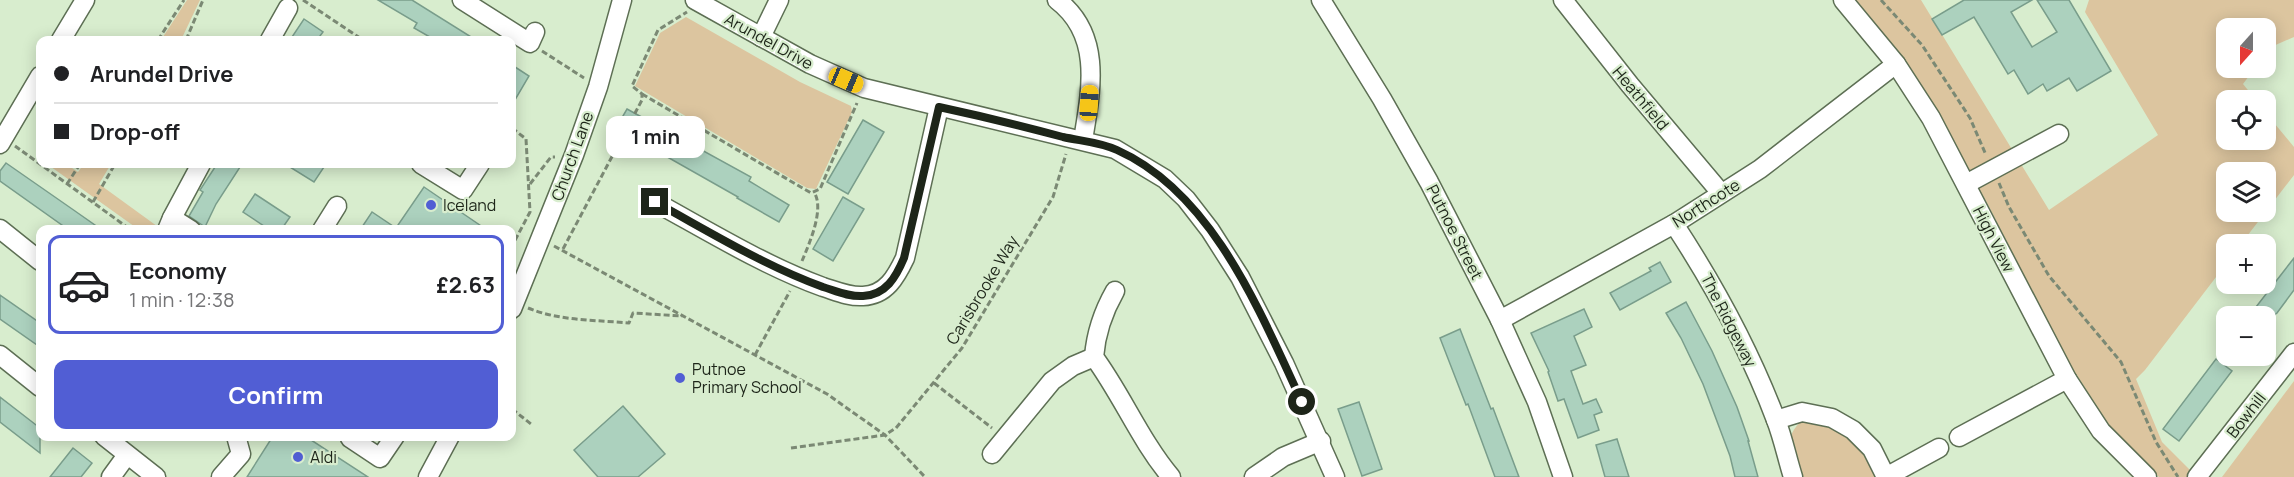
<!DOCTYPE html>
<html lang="en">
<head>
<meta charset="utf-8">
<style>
	body { margin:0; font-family:Manrope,sans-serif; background:#f6f6f6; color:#202124; height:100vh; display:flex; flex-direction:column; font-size:22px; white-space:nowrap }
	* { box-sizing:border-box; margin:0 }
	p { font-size:20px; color:#757577 }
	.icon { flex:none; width:33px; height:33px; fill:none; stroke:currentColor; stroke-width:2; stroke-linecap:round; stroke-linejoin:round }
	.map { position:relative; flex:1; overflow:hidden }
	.panel { position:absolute; left:36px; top:225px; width:480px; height:216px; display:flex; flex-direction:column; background:#fff; border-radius:12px; box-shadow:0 3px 15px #0003 }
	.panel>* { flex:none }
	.guide { position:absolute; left:36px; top:36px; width:480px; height:132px; border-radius:12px; box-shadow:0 3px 15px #0003; display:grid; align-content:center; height:132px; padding:0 18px; background:#fff }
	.needle { width:39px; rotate:201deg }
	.tools { position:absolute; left:2216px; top:18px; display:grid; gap:12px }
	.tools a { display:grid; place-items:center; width:60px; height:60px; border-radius:12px; background:#fff; box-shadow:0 3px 15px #0003; font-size:30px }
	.end { position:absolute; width:27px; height:27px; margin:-14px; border:8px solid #1d2519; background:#fff; box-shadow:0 0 0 3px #fff }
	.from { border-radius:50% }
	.bubble { position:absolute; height:42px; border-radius:12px; background:#fff; box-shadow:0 3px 15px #0003; font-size:20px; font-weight:700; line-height:42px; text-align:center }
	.car { position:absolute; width:18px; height:36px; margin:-18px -9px; border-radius:8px; box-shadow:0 0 4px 2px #0007; background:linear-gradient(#f5c518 24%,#345 0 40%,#f5c518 0 76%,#345 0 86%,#f5c518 0) }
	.guide b { display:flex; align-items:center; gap:21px; height:57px; font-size:22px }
	.guide b+b { border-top:2px solid #e0e0e0 }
	.guide i { width:15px; height:15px; background:#202124 }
	ul { padding:10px 0 0; list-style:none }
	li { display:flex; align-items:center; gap:18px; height:99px; margin:0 12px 9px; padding:0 6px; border:3px solid transparent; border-radius:12px }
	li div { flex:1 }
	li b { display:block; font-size:22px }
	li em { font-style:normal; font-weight:700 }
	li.selected { border-color:#515ed4 }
	li>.icon { width:54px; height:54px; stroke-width:1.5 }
	.action { display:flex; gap:12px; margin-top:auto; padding:12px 18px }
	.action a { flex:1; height:69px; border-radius:12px; background:#515ed4; color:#fff; font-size:24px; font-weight:700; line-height:69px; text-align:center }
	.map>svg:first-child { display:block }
	.green { fill:#dcc59f; fill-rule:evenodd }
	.building { fill:#acd1be; stroke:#799d8b; stroke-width:1.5 }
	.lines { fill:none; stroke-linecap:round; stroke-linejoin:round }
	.minor-casing { stroke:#5d6f54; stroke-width:21 }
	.path { stroke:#7b8974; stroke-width:3; stroke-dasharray:6 3; stroke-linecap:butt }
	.minor { stroke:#fff; stroke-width:18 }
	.route { stroke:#1d2519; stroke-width:8 }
	.poi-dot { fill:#515ed4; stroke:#d8edce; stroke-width:2 }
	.labels { text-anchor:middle; stroke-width:4.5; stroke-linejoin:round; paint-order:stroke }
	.street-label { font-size:16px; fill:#1d2519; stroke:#d8edce }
	.poi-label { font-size:16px; fill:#1d2519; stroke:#d8edce; text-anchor:start }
</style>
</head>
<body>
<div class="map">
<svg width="2294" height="477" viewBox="0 0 2294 477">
	<rect width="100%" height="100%" fill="#d8edce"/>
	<g class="green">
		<path d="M187 0H200L181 40H161Z"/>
		<path d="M1854 0H1921L2049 210 2158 135 2085 12 2089 0H2294V37L2271 47 2265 54V28H2226V68H2255L2243 84 2256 100H2226V140H2265V112L2294 147V175L2241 244H2226V264L2145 370 2136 379 2162 442 2194 474 2191 477H2159L2118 439 2069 363 1987 203 1907 67ZM2226 172H2265V212H2226Z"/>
		<path d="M686 17 800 82 851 106 852 112 816 189 807 188 635 86 660 33Z"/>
		<path d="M47 164H66L78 172 84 164H111L99 184 161 229H138Z"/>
		<path d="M2294 381V477H2222Z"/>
		<path d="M1804 419C1847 424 1860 440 1877 477H1799C1792 452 1781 437 1804 419Z"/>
	</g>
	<g class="building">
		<path d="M378 0H412L476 40H435L414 28 417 23Z"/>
		<path d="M1964 0H2032L2011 12 2032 47 2057 32 2037 0H2069L2111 71 2077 91 2069 78 2047 91 2043 84 2028 94 2014 70 2008 74 1974 17 1942 35 1932 19Z"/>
		<path d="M304 19 323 32 317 40H290Z"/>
		<path d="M512 65 529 76 512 105Z"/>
		<path d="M627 109 751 177 749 181 789 205 779 222 737 198 738 197 616 128Z"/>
		<path d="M863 120 884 132 848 194 827 182Z"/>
		<path d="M6 163 75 211 102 230H69L0 181V171Z"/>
		<path d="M217 164H242L216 204 205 227 189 216 203 192 200 190Z"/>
		<path d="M285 164H326L314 182Z"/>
		<path d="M424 187 487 230H360L372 212 396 228Z"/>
		<path d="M255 194 290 217 281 230H270L243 212Z"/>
		<path d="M843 197 864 209 833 261 813 249Z"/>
		<path d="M2294 258V290L2277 313 2273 316H2249Z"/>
		<path d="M1660 262 1671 282 1620 310 1610 293 1651 271 1649 268Z"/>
		<path d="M0 295 40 323V347L0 319Z"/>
		<path d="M1686 302 1712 351 1737 407 1749 441H1748L1758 477H1735L1730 456 1703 384 1681 338 1666 313Z"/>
		<path d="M1584 309 1592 327 1574 336 1586 365 1571 371 1583 404 1596 399 1602 412 1594 415 1599 430 1578 438 1564 399 1558 401 1548 372 1549 371 1531 333Z"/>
		<path d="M1460 329 1491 409 1493 408 1519 477H1495L1468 404 1466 405 1440 338Z"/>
		<path d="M2216 359 2232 371 2179 441 2163 429Z"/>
		<path d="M0 397 40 428V453L0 422Z"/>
		<path d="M1359 402 1382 469 1362 476 1338 409Z"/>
		<path d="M623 406 665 454 638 477H598L574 450Z"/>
		<path d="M273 436H305L368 477H247Z"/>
		<path d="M1617 439 1629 477H1605L1596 445Z"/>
		<path d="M73 448 92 463 81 477H50Z"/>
	</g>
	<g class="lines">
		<defs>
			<g id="minor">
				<path d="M462 0 530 43 535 32"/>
				<path d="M695 0 810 64 864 88 1115 149 1165 179 1186 199 1210 230 1240 277 1284 363 1335 477"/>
				<path d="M1057 0C1103 35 1091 91 1083 140"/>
				<path d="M1321 0 1382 99 1429 182 1500 320 1537 402 1563 477"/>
				<path d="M1563 0 1630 85 1721 193"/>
				<path d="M1843 0 1896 64 1931 118 2067 379 2101 431 2147 477"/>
				<path d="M761 37 779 0"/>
				<path d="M61 40 85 0"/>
				<path d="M270 40 288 8"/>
				<path d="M0 144 40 76"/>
				<path d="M421 164 463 190 480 164"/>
				<path d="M1966 184 2059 134"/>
				<path d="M655 202C710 232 765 266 823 287 836 291 849 297 863 296 886 295 896 277 905 258L939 107"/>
				<path d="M172 218 201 164"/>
				<path d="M1674 224C1714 285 1750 351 1776 420 1783 438 1787 458 1793 477"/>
				<path d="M0 229 40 261"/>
				<path d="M167 230 172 218 191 230"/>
				<path d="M322 230 337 206"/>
				<path d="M1115 291C1103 312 1096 332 1094 357 1122 395 1140 440 1171 477"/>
				<path d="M512 309 574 155 598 87 622 0"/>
				<path d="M1500 320 1674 224 1760 169 1896 64"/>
				<path d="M0 355 40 387"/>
				<path d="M1776 420 1802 412 1832 418 1853 430 1872 449 1886 477"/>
				<path d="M104 436 156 477"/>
				<path d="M352 436 350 438 380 458 395 436"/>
				<path d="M1959 437 2067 379"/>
				<path d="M992 454 1052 381 1073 366 1094 357"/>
				<path d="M111 477 127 455"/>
				<path d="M221 477 241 454 236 436"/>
				<path d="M428 477 450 436"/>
				<path d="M1254 477 1283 457 1321 441"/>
				<path d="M1886 477 1939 448"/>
				<path d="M2197 477 2294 353"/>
			</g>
		</defs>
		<use href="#minor" class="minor-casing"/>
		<g class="path">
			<path d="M303 0 363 40"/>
			<path d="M1881 0 1922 45 1970 118 1986 155"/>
			<path d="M158 40 184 0"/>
			<path d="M186 40 203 0"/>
			<path d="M542 51 584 78"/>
			<path d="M642 94 811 193 820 189 857 103"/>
			<path d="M512 128 526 139 530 212 512 246"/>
			<path d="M15 146 131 230"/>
			<path d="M1999 183 2009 207 2049 276 2121 362 2156 442 2178 477"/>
			<path d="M67 184 80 164"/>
			<path d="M530 184 551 157H555"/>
			<path d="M93 202 115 164"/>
			<path d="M554 246 827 394 885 435 925 477"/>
			<path d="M563 249 642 100V94L632 86 658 30 687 12"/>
			<path d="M802 261C809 244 825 209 814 192"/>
			<path d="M528 308C559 321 597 320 629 323L633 313 682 316"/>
			<path d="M755 355 790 291"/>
			<path d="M934 383 992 428"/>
			<path d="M512 409 531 424"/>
			<path d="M791 448 885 435 896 428 962 348 1053 197 1066 154"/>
		</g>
		<use href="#minor" class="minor"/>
	</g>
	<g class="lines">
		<path class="route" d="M655 202C710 232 765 266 823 287 836 291 849 297 863 296 886 295 896 277 904 258L939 107C981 116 1022 126 1063 137 1081 141 1100 142 1117 150 1213 193 1260 312 1302 402"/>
	</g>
	<g class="poi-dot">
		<circle cx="431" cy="205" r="6"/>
		<circle cx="680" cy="378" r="6"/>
		<circle cx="298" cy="457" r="6"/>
	</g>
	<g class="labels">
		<g class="street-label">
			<text transform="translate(769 41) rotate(29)" y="6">Arundel Drive</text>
			<text transform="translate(1641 98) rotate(50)" y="6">Heathfield</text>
			<text transform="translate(572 156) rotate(-70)" y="6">Church Lane</text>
			<text transform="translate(1706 203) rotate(-32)" y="6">Northcote</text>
			<text transform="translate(1455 232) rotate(63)" y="6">Putnoe Street</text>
			<text transform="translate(1994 239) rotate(63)" y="6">High View</text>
			<text transform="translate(982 290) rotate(-59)" y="6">Carisbrooke Way</text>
			<text transform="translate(1729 320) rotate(63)" y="6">The Ridgeway</text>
			<text transform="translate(2246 415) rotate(-52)" y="6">Bowhill</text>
		</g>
		<g class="poi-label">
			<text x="443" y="211">Iceland</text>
			<text x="692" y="375">Putnoe<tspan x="692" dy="18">Primary School</tspan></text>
			<text x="310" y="463">Aldi</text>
		</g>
	</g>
</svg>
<div class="tools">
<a><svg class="needle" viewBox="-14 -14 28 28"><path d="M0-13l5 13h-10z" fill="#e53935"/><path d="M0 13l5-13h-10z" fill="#757577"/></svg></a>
<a><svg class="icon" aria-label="locate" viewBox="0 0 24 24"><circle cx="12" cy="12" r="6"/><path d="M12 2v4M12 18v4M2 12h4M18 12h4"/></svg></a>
<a><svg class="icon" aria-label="layers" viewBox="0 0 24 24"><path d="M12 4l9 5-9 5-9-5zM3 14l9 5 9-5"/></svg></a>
<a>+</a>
<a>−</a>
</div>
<i class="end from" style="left:1302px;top:402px"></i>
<i class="end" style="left:655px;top:202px"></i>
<div class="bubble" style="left:606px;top:116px;width:99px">1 min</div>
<i class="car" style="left:846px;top:80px;rotate:113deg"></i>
<i class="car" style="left:1089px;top:103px;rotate:4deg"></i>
<div class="guide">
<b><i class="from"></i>Arundel Drive</b>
<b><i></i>Drop-off</b>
</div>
<section class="panel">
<ul>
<li class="selected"><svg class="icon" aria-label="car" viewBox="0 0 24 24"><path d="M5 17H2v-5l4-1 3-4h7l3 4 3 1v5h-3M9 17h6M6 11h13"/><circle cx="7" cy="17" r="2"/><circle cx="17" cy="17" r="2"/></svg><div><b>Economy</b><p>1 min · 12:38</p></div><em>£2.63</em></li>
</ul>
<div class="action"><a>Confirm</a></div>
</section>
</div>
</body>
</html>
